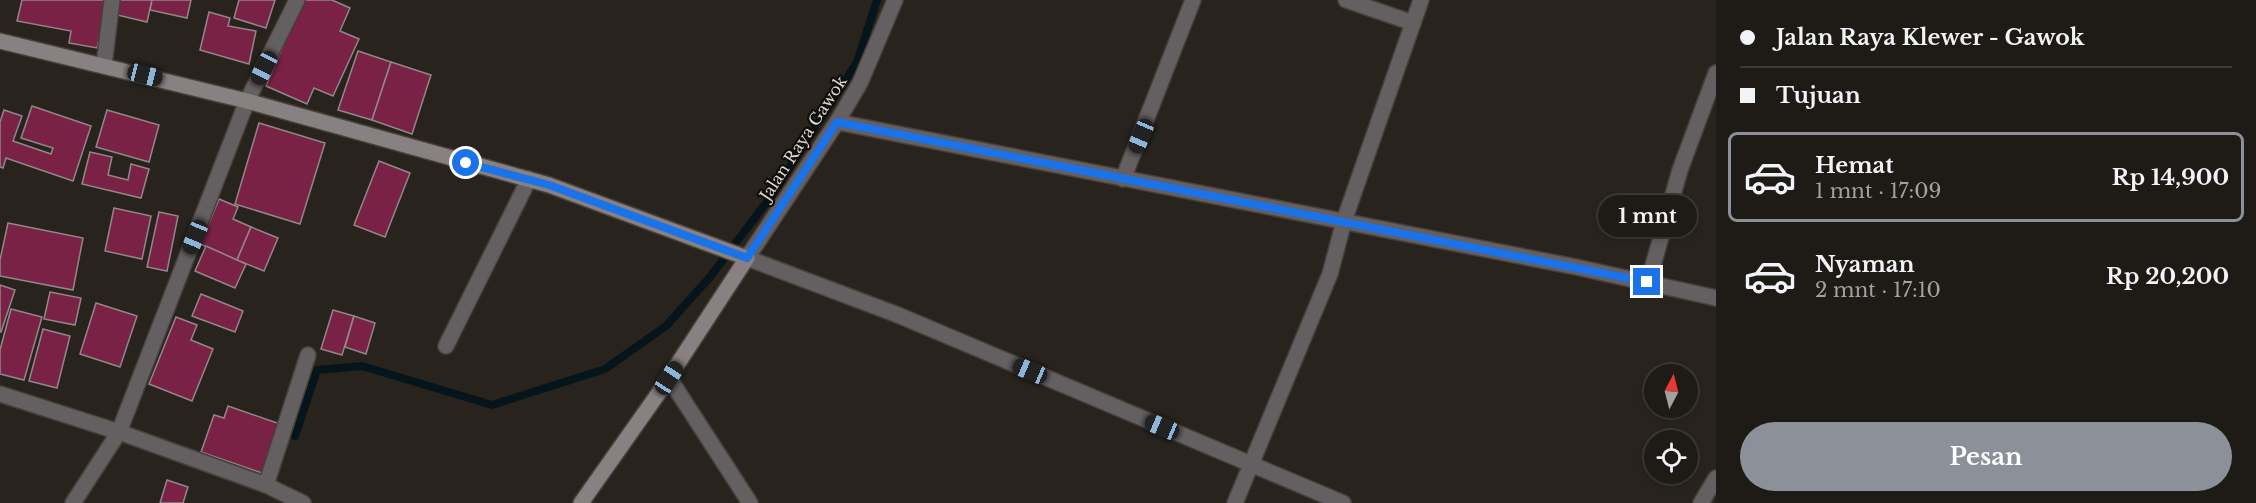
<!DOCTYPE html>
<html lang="id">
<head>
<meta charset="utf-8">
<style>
	body { margin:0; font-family:"Libre Baskerville",serif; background:#2b2823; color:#f1f3f6; height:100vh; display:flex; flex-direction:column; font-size:22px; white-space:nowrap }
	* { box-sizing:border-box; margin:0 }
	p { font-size:20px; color:#a1a1a1 }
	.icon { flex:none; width:33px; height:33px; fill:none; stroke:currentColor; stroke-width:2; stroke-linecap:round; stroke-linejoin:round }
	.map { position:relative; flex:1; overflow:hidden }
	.details { display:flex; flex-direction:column; background:#1e1b16; width:540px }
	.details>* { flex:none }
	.guide { display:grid; align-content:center; height:132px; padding:0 24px; background:#1e1b16 }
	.needle { width:39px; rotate:7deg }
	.tools { position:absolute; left:1644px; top:364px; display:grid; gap:12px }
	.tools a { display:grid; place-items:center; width:54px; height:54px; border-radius:50%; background:#1e1b16; box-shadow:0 3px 9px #0003,0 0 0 2px #3c3935; font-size:30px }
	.end { position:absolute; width:27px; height:27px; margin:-14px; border:8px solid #1a73e8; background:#fff; box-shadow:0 0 0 3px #fff }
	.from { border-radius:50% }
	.bubble { position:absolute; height:42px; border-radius:21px; background:#1e1b16; box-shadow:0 3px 9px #0003,0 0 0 2px #3c3935; font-size:20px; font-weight:800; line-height:42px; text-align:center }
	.car { position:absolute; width:18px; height:36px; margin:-18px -9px; border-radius:8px; box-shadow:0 0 4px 2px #0007; background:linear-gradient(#222 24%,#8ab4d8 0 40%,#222 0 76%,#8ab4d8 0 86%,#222 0) }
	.guide b { display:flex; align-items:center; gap:21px; height:57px; font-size:22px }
	.guide b+b { border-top:2px solid #3c3935 }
	.guide i { width:15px; height:15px; background:#f1f3f6 }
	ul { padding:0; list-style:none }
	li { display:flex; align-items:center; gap:18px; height:90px; margin:0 12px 9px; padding:0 12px; border:3px solid transparent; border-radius:9px }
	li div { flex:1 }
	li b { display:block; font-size:22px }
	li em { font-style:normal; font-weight:800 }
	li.current { border-color:#8c9099 }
	li>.icon { width:54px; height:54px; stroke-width:1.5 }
	.cta { display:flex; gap:12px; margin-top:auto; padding:12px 24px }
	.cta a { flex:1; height:69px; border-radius:36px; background:#8c9099; color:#fff; font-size:24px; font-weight:800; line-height:69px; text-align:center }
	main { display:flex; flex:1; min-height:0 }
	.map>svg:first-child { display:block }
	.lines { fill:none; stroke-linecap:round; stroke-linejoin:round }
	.stream { stroke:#06151b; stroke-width:8 }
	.building { fill:#792246; stroke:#918689; stroke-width:1.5 }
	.street-casing { stroke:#45413a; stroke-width:18 }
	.secondary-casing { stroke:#45413a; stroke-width:18 }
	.street { stroke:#645f60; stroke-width:15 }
	.secondary { stroke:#888081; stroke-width:15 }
	.route { stroke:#1a73e8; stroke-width:8 }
	.labels { text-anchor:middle; stroke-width:4.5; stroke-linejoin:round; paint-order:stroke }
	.street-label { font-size:16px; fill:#dbd8d3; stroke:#0f0e0b }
</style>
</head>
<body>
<main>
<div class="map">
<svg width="1716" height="503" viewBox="0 0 1716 503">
	<rect width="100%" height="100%" fill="#28241d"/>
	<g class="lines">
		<path class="stream" d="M295 436 317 370 362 366 492 405 605 369 666 326 710 277 772 195 857 62 877 0"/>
	</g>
	<g class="building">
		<path d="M22 0H108L97 48 69 43 71 31 17 21Z"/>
		<path d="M116 0H152L147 22 113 14Z"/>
		<path d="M152 0H191L187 18 150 10Z"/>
		<path d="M239 0H275L266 28 234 18Z"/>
		<path d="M303 0H332L350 8 340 31 359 39 333 96 314 88 307 104 266 86Z"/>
		<path d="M209 12 230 18 228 26 256 31 249 64 200 50Z"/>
		<path d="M358 51 391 62 372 120 338 110Z"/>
		<path d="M391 62 431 75 412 134 372 120Z"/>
		<path d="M32 106 91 126 73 181 6 158 3 168 0 167V122L4 110 22 116 13 141 51 154 53 148 21 138Z"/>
		<path d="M107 110 159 125 149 162 96 147Z"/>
		<path d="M259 123 325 143 300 224 235 204Z"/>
		<path d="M90 152 112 157 108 175 128 180 131 164 149 169 141 198 82 184Z"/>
		<path d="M379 161 410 173 385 237 354 225Z"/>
		<path d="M219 199 238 207 233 219 251 227 237 260 200 244Z"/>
		<path d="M114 208 151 216 142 259 105 251Z"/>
		<path d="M159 212 178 216 167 271 147 267Z"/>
		<path d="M8 223 83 238 73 290 0 276V260Z"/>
		<path d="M251 227 278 238 264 271 237 260Z"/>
		<path d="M206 246 246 264 235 288 195 271Z"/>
		<path d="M0 285 15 290 1 332 0 331Z"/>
		<path d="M50 292 81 298 75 325 44 319Z"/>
		<path d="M201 294 243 311 235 332 192 316Z"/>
		<path d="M96 303 137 316 120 367 80 354Z"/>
		<path d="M11 309 42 317 24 380 0 374V350Z"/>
		<path d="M333 310 354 316 342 355 321 349Z"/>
		<path d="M354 316 375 323 366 354 345 347Z"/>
		<path d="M176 317 197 325 191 340 213 349 192 401 149 384Z"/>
		<path d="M43 329 70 336 57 388 29 381Z"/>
		<path d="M228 406 280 424 262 473 201 452 214 415 224 418Z"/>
		<path d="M167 480 188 487 183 503H160Z"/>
	</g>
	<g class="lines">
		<defs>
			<g id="street">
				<path d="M895 0 860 83 837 122 747 258 898 315 1343 503"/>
				<path d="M1346 0 1413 23"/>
				<path d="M104 65 112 0"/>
				<path d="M837 122 1576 267 1716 298"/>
				<path d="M1123 179 1193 0"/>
				<path d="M1648 283 1680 170 1716 73"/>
				<path d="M446 346 529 179"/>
				<path d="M669 378 750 503"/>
				<path d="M0 394 119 432 266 485 303 503"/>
				<path d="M266 485 308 355"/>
				<path d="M73 503 119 432 247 101 297 0"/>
				<path d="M1235 503 1330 274 1344 221 1421 0"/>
				<path d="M1701 503 1716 478"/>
			</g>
			<path id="secondary" d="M0 41 247 101 549 185 747 258 658 394 581 503"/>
		</defs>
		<use href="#street" class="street-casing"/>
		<use href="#secondary" class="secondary-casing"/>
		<use href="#street" class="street"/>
		<use href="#secondary" class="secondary"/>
	</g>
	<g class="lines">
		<path class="route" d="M466 163 549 185 747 258 837 122 1647 282"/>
	</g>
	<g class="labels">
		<g class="street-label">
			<text transform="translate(803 138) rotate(-57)" y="6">Jalan Raya Gawok</text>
		</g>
	</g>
</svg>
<div class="tools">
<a><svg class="needle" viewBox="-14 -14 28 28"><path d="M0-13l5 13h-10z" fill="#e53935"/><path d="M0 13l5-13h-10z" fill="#a1a1a1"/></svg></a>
<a><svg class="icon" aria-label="locate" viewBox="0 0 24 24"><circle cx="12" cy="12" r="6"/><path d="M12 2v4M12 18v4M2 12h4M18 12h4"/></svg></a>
</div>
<i class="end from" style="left:466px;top:163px"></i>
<i class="end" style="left:1647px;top:282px"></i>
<div class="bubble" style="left:1598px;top:195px;width:99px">1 mnt</div>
<i class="car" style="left:264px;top:68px;rotate:207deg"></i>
<i class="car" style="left:145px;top:75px;rotate:104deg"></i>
<i class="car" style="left:1141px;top:136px;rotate:203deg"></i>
<i class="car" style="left:195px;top:237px;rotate:202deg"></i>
<i class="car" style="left:1030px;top:371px;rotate:293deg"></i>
<i class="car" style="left:669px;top:378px;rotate:33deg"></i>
<i class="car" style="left:1162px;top:427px;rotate:293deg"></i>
</div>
<section class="details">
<div class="guide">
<b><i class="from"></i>Jalan Raya Klewer - Gawok</b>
<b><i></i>Tujuan</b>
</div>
<ul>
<li class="current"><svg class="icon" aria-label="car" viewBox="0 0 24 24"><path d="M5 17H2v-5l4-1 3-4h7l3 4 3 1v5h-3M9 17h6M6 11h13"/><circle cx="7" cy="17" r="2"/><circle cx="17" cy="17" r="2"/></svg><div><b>Hemat</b><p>1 mnt · 17:09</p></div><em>Rp 14,900</em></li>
<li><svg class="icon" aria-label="car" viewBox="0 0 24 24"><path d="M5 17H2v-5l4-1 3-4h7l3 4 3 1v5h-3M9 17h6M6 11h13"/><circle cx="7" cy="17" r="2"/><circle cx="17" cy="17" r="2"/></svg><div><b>Nyaman</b><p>2 mnt · 17:10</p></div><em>Rp 20,200</em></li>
</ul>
<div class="cta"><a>Pesan</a></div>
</section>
</main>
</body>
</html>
